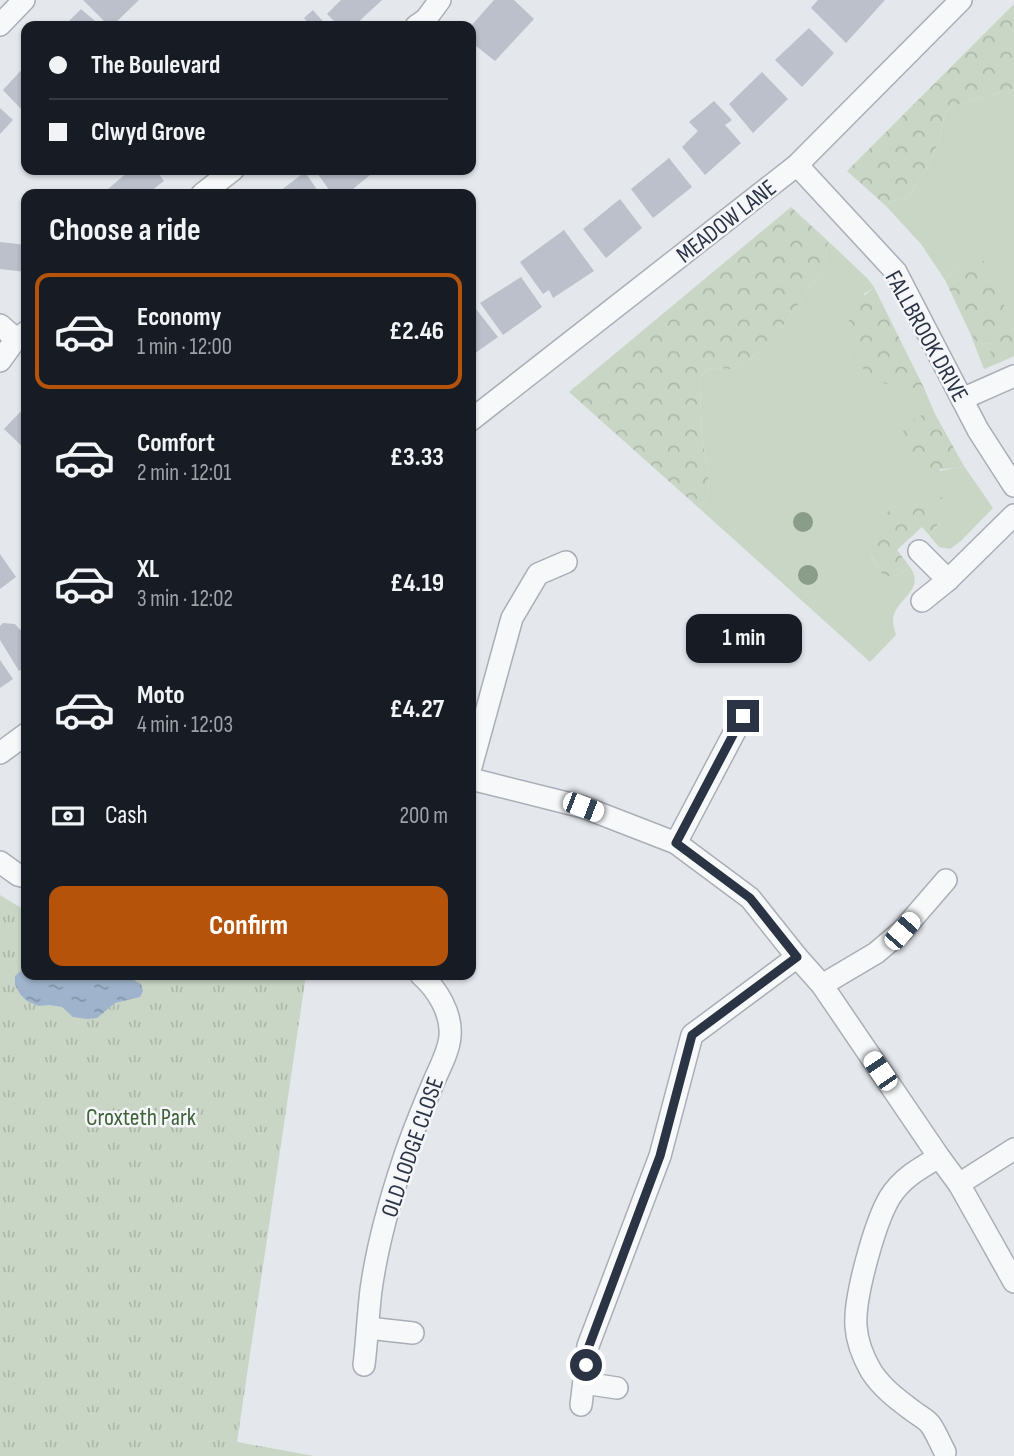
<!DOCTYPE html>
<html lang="en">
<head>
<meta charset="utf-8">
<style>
	body { margin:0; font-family:"Sofia Sans Condensed",sans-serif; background:#20242c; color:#f1f3f6; height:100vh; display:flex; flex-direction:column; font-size:26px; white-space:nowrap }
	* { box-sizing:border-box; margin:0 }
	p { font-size:23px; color:#9ea1a6 }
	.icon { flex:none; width:38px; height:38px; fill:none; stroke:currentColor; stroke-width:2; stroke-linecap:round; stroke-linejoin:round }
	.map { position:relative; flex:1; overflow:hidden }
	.sheet { position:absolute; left:21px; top:189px; width:455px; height:791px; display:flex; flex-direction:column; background:#171b24; border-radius:14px; box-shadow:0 2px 5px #0004 }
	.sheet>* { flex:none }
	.banner { position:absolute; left:21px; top:21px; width:455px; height:154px; border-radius:14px; box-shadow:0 2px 5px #0004; display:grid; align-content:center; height:154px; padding:0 28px; background:#171b24 }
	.end { position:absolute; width:32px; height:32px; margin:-16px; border:9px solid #2b3445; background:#fff; box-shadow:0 0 0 4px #fff }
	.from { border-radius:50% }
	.bubble { position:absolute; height:49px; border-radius:14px; background:#171b24; box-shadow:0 2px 5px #0004; font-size:23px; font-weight:700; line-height:49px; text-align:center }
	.car { position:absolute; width:21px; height:42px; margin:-21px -10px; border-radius:9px; box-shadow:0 0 5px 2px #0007; background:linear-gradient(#fff 24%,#345 0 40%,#fff 0 76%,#345 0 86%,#fff 0) }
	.banner b { display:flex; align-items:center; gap:24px; height:66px; font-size:26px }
	.banner b+b { border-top:2px solid #363941 }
	.banner i { width:18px; height:18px; background:#f1f3f6 }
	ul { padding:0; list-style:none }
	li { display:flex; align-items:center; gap:21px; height:116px; margin:0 14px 10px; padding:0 14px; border:4px solid transparent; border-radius:14px }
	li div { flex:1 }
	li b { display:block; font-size:26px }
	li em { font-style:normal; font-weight:700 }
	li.on { border-color:#b45309 }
	li>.icon { width:63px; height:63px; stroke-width:1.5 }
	h2 { padding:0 28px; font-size:32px; line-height:84px }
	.pay { display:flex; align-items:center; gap:18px; height:77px; padding:0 28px; font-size:26px }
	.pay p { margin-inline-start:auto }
	.primary-button { display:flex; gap:14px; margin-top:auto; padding:14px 28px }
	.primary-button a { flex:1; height:80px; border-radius:14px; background:#b45309; color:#fff; font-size:28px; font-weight:700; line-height:80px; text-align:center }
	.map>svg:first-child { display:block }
	.green { fill:#c9d6c5 }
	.forest { fill:url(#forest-crowns) }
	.park { fill:url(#park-tufts) }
	.water { fill:url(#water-ripples) }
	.building { fill:#bbc0ca }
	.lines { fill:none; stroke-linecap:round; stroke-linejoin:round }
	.street-casing { stroke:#a9aeb7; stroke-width:24 }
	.street { stroke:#f7f8fa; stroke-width:21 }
	.tree { fill:#899d89 }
	.route { stroke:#2b3445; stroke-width:9 }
	.labels { text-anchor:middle; stroke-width:5; stroke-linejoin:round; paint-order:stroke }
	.street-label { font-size:24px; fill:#2b3445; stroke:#f4f6f9 }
	.park-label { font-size:24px; fill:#3f6138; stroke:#f4f6f9 }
</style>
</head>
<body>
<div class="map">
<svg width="1014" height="1456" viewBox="0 0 1014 1456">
	<defs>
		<pattern id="forest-crowns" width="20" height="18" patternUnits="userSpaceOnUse" patternTransform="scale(1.75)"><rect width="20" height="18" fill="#c9d6c5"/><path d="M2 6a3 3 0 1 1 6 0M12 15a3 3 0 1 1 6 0" fill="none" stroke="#adb8ab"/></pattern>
		<pattern id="park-tufts" width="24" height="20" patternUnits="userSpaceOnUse" patternTransform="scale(1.75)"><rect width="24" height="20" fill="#c9d6c5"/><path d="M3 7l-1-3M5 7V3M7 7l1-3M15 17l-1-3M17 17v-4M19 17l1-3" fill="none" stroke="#adb8ab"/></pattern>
		<pattern id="water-ripples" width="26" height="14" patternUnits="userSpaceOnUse" patternTransform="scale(1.75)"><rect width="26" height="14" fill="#9fb4cc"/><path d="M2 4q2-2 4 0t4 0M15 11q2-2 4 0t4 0" fill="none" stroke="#8293a7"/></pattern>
	</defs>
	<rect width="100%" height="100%" fill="#e4e7ec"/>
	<g class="green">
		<path d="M1011 89 1014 90V330L1011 328 963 258 945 280 921 244 886 206 890 202 910 196C914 187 919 180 925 171 936 153 942 133 945 111L957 105Z"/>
		<path d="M828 241 868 279 874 287 864 294 898 388H924L935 414H926L940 471 964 466 993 508 961 541 950 549 939 547 929 535 940 523 872 530C868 549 870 560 884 575L895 576 910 567C924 587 903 596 895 612 891 620 894 628 896 635L870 662 700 509 709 492 708 471 702 439 700 384 703 373 712 368 733 369 752 358 782 327 825 267Z"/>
		<path d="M970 333 978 344 991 343 994 360 1001 362 984 369Z"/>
	</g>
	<g class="forest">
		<path d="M1014 4V90L1011 89 957 105 945 111C942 133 936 153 925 171 919 180 914 187 910 196L890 202 886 206 847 171Z"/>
		<path d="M791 207 828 241 825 267 782 327 752 358 733 369 712 368 703 373 700 384 702 439 708 471 709 492 700 509 569 392Z"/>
		<path d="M979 257 993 269 1011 328 1014 330V356L1001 362 994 361 990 351 991 343 978 344 970 333 945 280 963 258Z"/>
		<path d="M874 287 924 388H898L872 379 856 360 846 329 855 304Z"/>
		<path d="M926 414H935L964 466C929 472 916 475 900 438 907 424 911 418 926 414Z"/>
		<path d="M941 497 948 502C947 516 938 525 929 535L922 527 897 550 910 567 895 576H884C871 561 864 542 875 524 878 521 879 517 882 515 890 508 930 498 941 497Z"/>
	</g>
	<path class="park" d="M0 895 26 911V975H306L237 1442 314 1456H0Z"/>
	<path class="water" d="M26 966V975H124L141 984 143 991 140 997 115 1003 97 1018 87 1019 73 1017 62 1007 50 1005 39 1006 27 1001 20 994 15 985V976Z"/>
	<g class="building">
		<path d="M83 0H139L112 26H109Z"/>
		<path d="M341 0H382L354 26H339L327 14Z"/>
		<path d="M494 0H514L534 19 495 61 471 42V26Z"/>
		<path d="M818 0H885L846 43 811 8Z"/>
		<path d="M81 9 101 26H64Z"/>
		<path d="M313 10 327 26H302L307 22 304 18Z"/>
		<path d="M809 28 834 53 802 87 775 60Z"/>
		<path d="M26 65V107L23 111 3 90Z"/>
		<path d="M762 72 788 99 753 133 729 104Z"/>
		<path d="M714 101 732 120 725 125 741 143 705 175 682 147 698 131 689 122Z"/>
		<path d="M0 108 13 120 0 134Z"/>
		<path d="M669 158 692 187 653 218 631 189Z"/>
		<path d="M130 170H156L164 181 147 194H111L107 190Z"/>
		<path d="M315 170H376L347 194H332Z"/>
		<path d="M305 172 320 194H276Z"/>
		<path d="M620 199 642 228 606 258 583 229Z"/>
		<path d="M564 230 594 271 553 298 549 290 543 294 520 262Z"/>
		<path d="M0 242 26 245V272L0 269Z"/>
		<path d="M521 277 542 307 503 335 480 303Z"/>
		<path d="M476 309 498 337 471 356V313Z"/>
		<path d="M26 406V450L4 429Z"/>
		<path d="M0 554 16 577 0 589Z"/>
		<path d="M3 623 15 624 20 630 26 623V667L19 671 0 640V626Z"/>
		<path d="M0 660 13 679 0 688Z"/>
	</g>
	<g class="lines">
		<defs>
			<g id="street">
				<path d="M0 25 24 0"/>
				<path d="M416 26 426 19 440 0"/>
				<path d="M797 165 896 272 978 430 1014 486"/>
				<path d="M202 194 233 170"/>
				<path d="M0 325 16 339"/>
				<path d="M0 361 16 339 26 332"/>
				<path d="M962 399 1014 376"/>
				<path d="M471 420 797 165 961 0"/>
				<path d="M919 551 948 580"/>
				<path d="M922 601 948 580 1014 515"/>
				<path d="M0 753 26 734"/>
				<path d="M471 767 512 618 538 574 566 562"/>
				<path d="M471 779 583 807 676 843 750 898 797 957 822 985 939 1157 959 1184 1014 1282"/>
				<path d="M676 843 743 716"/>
				<path d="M0 862 18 875 26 877"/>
				<path d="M822 985 876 953 902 931 946 880"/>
				<path d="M939 1157C920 1168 902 1178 890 1197 875 1222 854 1297 856 1326 857 1342 863 1357 871 1371 882 1388 897 1399 913 1411 918 1415 926 1419 930 1424 936 1432 940 1443 945 1452"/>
				<path d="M959 1184 1014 1149"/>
				<path d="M368 1328 413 1333"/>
				<path d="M364 1365C367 1340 368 1315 371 1290 377 1247 389 1203 403 1161 412 1133 423 1107 434 1081 440 1067 449 1051 450 1036 452 1013 437 989 421 975"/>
				<path d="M584 1383 617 1388"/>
				<path d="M581 1405 588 1346 660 1156 692 1035 797 957"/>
			</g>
		</defs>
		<use href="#street" class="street-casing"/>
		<use href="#street" class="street"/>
	</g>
	<g class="tree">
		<circle cx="803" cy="522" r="10"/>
		<circle cx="808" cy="575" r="10"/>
	</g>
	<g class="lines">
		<path class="route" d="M586 1365 589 1346 660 1156 692 1035 797 957 750 898 676 843 743 716"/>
	</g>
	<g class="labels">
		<g class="street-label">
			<text transform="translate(726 221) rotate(-38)" y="8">MEADOW LANE</text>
			<text transform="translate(927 336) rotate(61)" y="8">FALLBROOK DRIVE</text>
			<text transform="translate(412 1147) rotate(-71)" y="8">OLD LODGE CLOSE</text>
		</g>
		<g class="park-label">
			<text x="141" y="1125">Croxteth Park</text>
		</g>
	</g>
</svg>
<i class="end from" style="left:586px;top:1365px"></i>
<i class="end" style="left:743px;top:716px"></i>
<div class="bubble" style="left:686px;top:614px;width:116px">1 min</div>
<i class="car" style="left:583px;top:807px;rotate:111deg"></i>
<i class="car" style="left:902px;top:931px;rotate:41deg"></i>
<i class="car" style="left:880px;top:1071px;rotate:326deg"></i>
<div class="banner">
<b><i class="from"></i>The Boulevard</b>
<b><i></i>Clwyd Grove</b>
</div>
<section class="sheet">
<h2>Choose a ride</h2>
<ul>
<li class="on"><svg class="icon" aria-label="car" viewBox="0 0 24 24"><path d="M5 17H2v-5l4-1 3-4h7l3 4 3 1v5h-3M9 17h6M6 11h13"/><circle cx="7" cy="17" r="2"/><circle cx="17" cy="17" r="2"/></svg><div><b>Economy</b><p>1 min · 12:00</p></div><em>£2.46</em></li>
<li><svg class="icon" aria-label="car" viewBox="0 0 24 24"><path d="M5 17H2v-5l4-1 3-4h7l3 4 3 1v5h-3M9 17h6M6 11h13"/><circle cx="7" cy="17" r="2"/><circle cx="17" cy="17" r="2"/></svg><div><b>Comfort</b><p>2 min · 12:01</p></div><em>£3.33</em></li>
<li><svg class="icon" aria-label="car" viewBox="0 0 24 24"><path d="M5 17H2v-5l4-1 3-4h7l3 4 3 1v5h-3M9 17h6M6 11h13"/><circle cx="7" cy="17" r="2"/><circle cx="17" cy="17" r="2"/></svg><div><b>XL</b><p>3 min · 12:02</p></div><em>£4.19</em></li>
<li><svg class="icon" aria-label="car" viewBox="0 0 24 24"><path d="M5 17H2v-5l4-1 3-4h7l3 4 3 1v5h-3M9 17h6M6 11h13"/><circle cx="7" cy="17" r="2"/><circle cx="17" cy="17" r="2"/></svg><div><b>Moto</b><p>4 min · 12:03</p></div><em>£4.27</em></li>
</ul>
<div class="pay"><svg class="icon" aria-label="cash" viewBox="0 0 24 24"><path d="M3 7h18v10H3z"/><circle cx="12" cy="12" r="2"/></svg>Cash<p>200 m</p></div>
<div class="primary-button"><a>Confirm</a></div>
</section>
</div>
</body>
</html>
